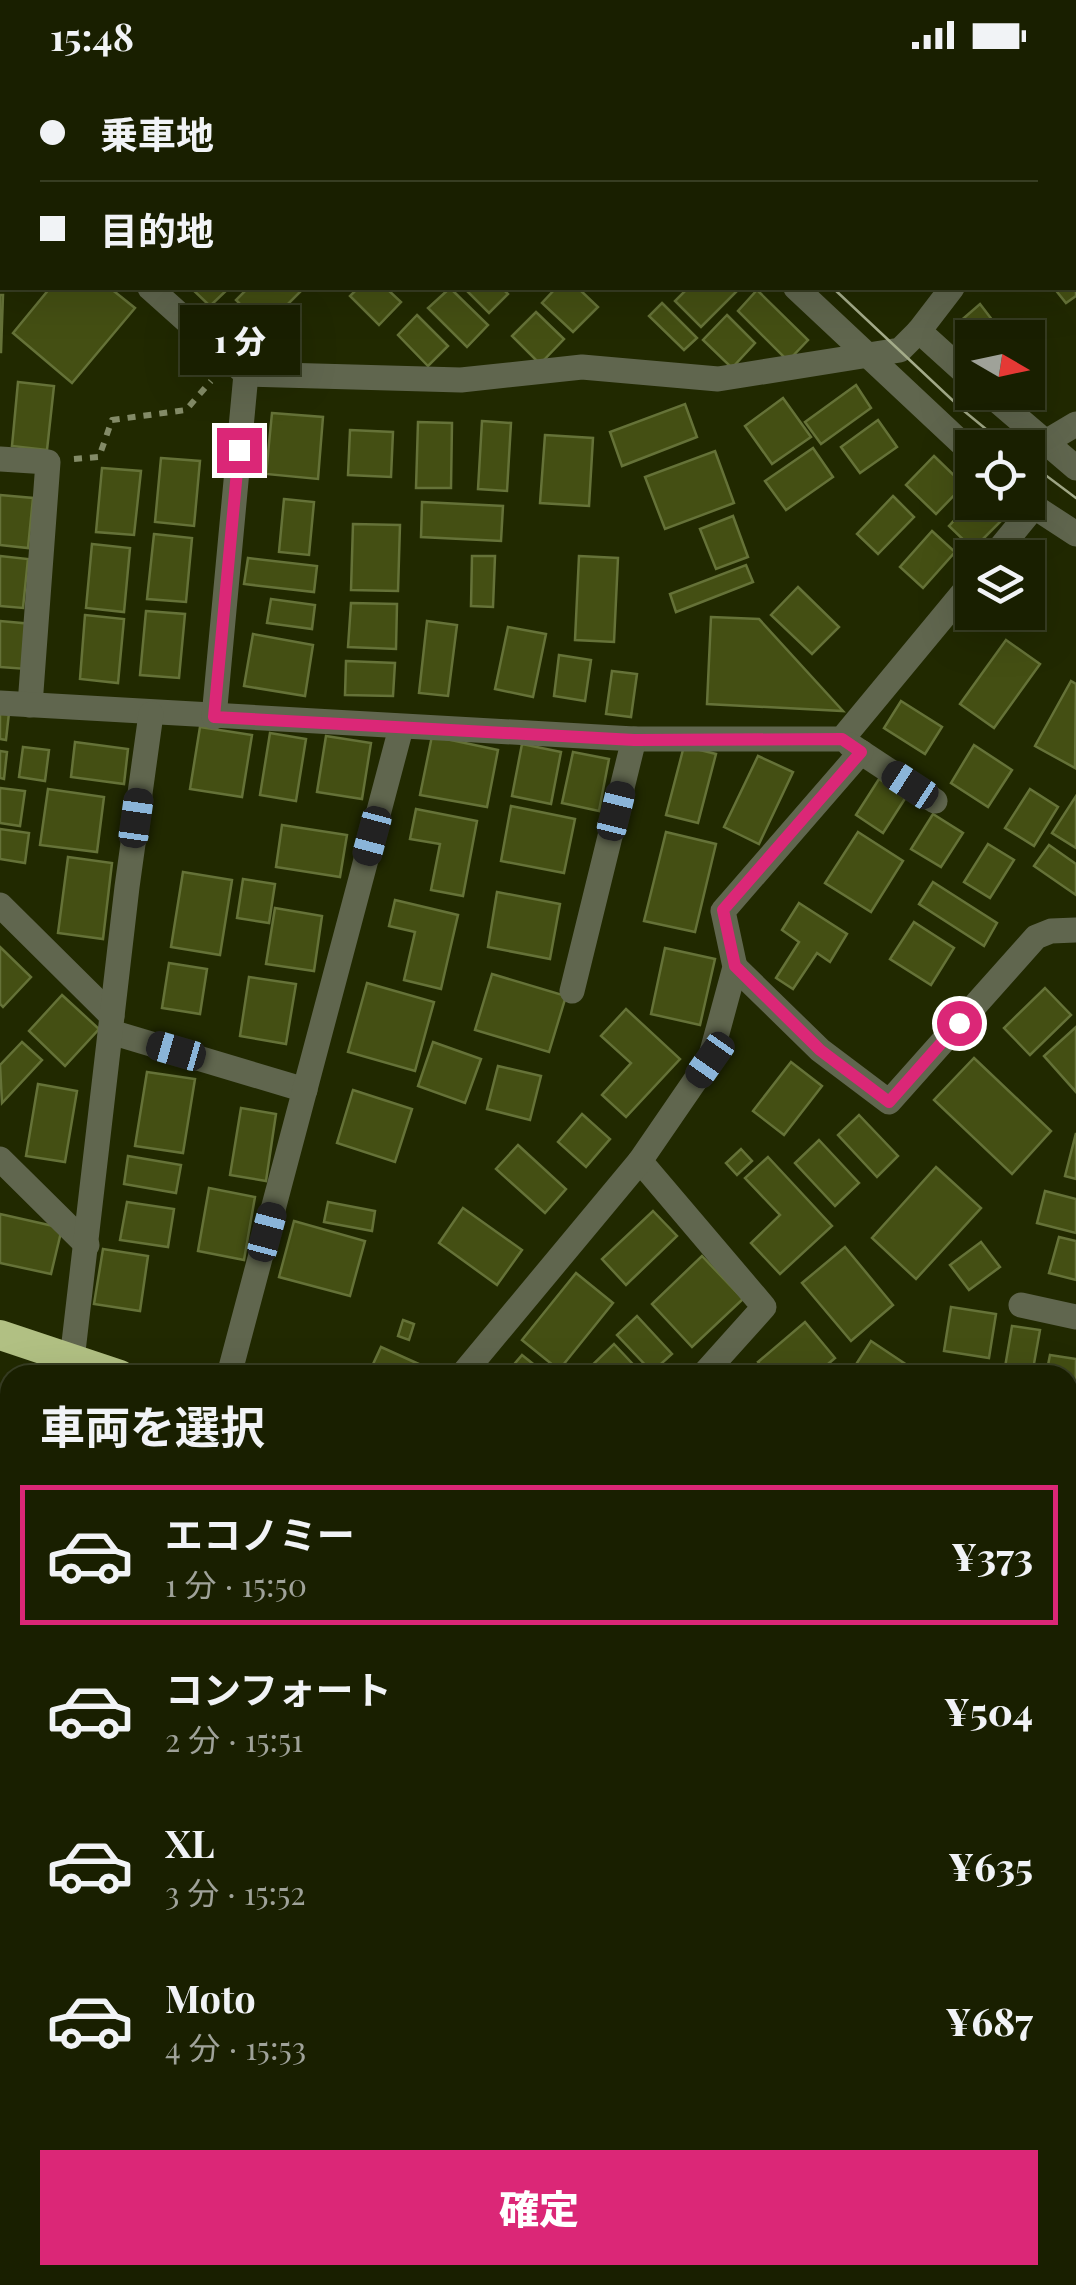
<!DOCTYPE html>
<html lang="ja">
<head>
<meta charset="utf-8">
<style>
	body { margin:0; font-family:"Playfair Display","Noto Sans JP",serif; background:#22270a; color:#f1f3f6; height:100vh; display:flex; flex-direction:column; font-size:38px; white-space:nowrap }
	* { box-sizing:border-box; margin:0 }
	p { font-size:32px; color:#9fa299 }
	.icon { flex:none; width:55px; height:55px; fill:none; stroke:currentColor; stroke-width:2; stroke-linecap:round; stroke-linejoin:round }
	.map { position:relative; flex:1; overflow:hidden }
	.details { position:absolute; left:0px; top:1295px; width:1078px; height:920px; display:flex; flex-direction:column; background:#191f00; border-radius:30px 30px 0 0; box-shadow:0 10px 40px #0002,0 0 0 2px #373d22 }
	.details>* { flex:none }
	.hud { position:absolute; left:0px; top:0px; width:1078px; height:220px; box-shadow:0 10px 40px #0002,0 0 0 2px #373d22; display:grid; align-content:center; height:220px; padding:0 40px; background:#191f00 }
	.needle { width:65px; rotate:99deg }
	.tools { position:absolute; left:955px; top:250px; display:grid; gap:20px }
	.tools a { display:grid; place-items:center; width:90px; height:90px; border-radius:0px; background:#191f00; box-shadow:0 10px 40px #0002,0 0 0 2px #373d22; font-size:50px }
	.end { position:absolute; width:45px; height:45px; margin:-22px; border:12px solid #db2777; background:#fff; box-shadow:0 0 0 5px #fff }
	.from { border-radius:50% }
	.bubble { position:absolute; height:70px; border-radius:0px; background:#191f00; box-shadow:0 10px 40px #0002,0 0 0 2px #373d22; font-size:32px; font-weight:800; line-height:70px; text-align:center }
	.car { position:absolute; width:30px; height:60px; margin:-30px -15px; border-radius:12px; box-shadow:0 0 8px 2px #0007; background:linear-gradient(#222 24%,#8ab4d8 0 40%,#222 0 76%,#8ab4d8 0 86%,#222 0) }
	.hud b { display:flex; align-items:center; gap:35px; height:95px; font-size:38px }
	.hud b+b { border-top:2px solid #373d22 }
	.hud i { width:25px; height:25px; background:#f1f3f6 }
	ul { padding:0; list-style:none }
	li { display:flex; align-items:center; gap:30px; height:140px; margin:0 20px 15px; padding:0 20px; border:5px solid transparent; border-radius:0px }
	li div { flex:1 }
	li b { display:block; font-size:38px }
	li em { font-style:normal; font-weight:800 }
	li.current { border-color:#db2777 }
	li>.icon { width:90px; height:90px; stroke-width:1.5 }
	h2 { padding:0 40px; font-size:45px; line-height:120px }
	.cta { display:flex; gap:20px; margin-top:auto; padding:20px 40px }
	.cta a { flex:1; height:115px; border-radius:0px; background:#db2777; color:#fff; font-size:40px; font-weight:800; line-height:115px; text-align:center }
	.status { display:flex; justify-content:space-between; align-items:center; height:70px; padding:0 50px; background:#191f00; direction:ltr }
	.status svg { height:28px; fill:currentColor }
	.map>svg:first-child { display:block }
	.water { fill:#1d0438 }
	.building { fill:#444f13; stroke:#657238; stroke-width:2.5 }
	.lines { fill:none; stroke-linecap:round; stroke-linejoin:round }
	.path { stroke:#838b67; stroke-width:6; stroke-dasharray:8 8; stroke-linecap:butt }
	.minor { stroke:#60664e; stroke-width:25 }
	.highway { stroke:#b1c083; stroke-width:30 }
	.tram { stroke:#a4ac8a; stroke-width:2.5 }
	.route { stroke:#db2777; stroke-width:12 }
</style>
</head>
<body>
<div class="status"><b>15:48</b><svg viewBox="0 0 49 12"><path d="M0 12V9h3v3zM5 12V6h3v6zM10 12V3h3v9zM15 12V0h3v12zM26 1h20v11H26zM47 4h2v5h-2z"/></svg></div>
<div class="map">
<svg width="1076" height="2215" viewBox="0 0 1076 2215">
	<rect width="100%" height="100%" fill="#212900"/>
	<g class="water">
		<path d="M0 1444 10 1454V1744L0 1734Z"/>
		<path d="M516 2205H889L902 2215H528Z"/>
	</g>
	<g class="building">
		<path d="M0 0H52L2 2V27Z"/>
		<path d="M342 0H394L396 2H345Z"/>
		<path d="M1075 163 1076 226 1066 233 1054 218H1075Z"/>
		<path d="M50 218H110L135 238 72 313 13 263Z"/>
		<path d="M191 218H229L210 236Z"/>
		<path d="M248 218H300L302 220 264 258 236 230Z"/>
		<path d="M358 218H386L401 232 379 255 350 226Z"/>
		<path d="M450 218 488 255 467 277 428 238Z"/>
		<path d="M464 218H502L508 224 489 243Z"/>
		<path d="M556 218H578L598 237 573 262 542 233Z"/>
		<path d="M688 218H740L701 257 675 231Z"/>
		<path d="M757 220 808 270 788 291 738 241Z"/>
		<path d="M0 225H3L1 282H0Z"/>
		<path d="M662 233 697 268 684 280 649 246Z"/>
		<path d="M980 234 1006 268H972V274L957 254Z"/>
		<path d="M536 242 564 269 540 294 512 266Z"/>
		<path d="M417 245 448 276 428 296 398 265Z"/>
		<path d="M727 245 755 273 732 298 703 270Z"/>
		<path d="M18 312 54 316 47 380 12 376Z"/>
		<path d="M856 315 871 338 821 374 805 352Z"/>
		<path d="M783 328 811 367 772 394 745 356Z"/>
		<path d="M685 334 697 367 622 396 610 362Z"/>
		<path d="M272 343 323 347 318 409 266 404Z"/>
		<path d="M878 350 897 377 860 403 841 377Z"/>
		<path d="M482 351 511 353 507 421 478 419Z"/>
		<path d="M418 352 452 353 451 418H416Z"/>
		<path d="M350 360 393 362 391 407 348 405Z"/>
		<path d="M545 365 593 368 589 436 540 433Z"/>
		<path d="M813 378 833 407 786 440 765 411Z"/>
		<path d="M715 381 734 433 665 459 645 407Z"/>
		<path d="M934 386 964 415 936 444 906 415Z"/>
		<path d="M161 388 200 391 194 456 155 452Z"/>
		<path d="M102 398 141 401 134 465 96 462Z"/>
		<path d="M0 425 33 428 28 478 0 475Z"/>
		<path d="M893 426 914 447 878 484 857 464Z"/>
		<path d="M284 429 314 432 309 485 279 482Z"/>
		<path d="M972 431 990 432 1005 447 973 479 949 456Z"/>
		<path d="M422 432 503 436 501 471 421 467Z"/>
		<path d="M733 446 748 487 716 499 700 459Z"/>
		<path d="M353 454 400 455 398 521 351 520Z"/>
		<path d="M932 461 955 482 923 518 900 497Z"/>
		<path d="M154 464 192 468 186 532 147 529Z"/>
		<path d="M92 474 130 478 124 542 86 538Z"/>
		<path d="M0 486 28 489 23 538 0 536Z"/>
		<path d="M472 486H495L493 537 471 536Z"/>
		<path d="M579 486 618 488 614 572 575 570Z"/>
		<path d="M248 488 317 496 314 522 244 514Z"/>
		<path d="M746 495 753 512 676 542 670 524Z"/>
		<path d="M798 517 839 557 812 584 771 545Z"/>
		<path d="M271 529 315 535 312 559 267 553Z"/>
		<path d="M351 533 397 534 396 579 348 577Z"/>
		<path d="M146 541 185 544 179 608 140 605Z"/>
		<path d="M85 545 124 549 118 613 80 609Z"/>
		<path d="M711 547 759 549 843 641 707 634Z"/>
		<path d="M0 551 32 554 27 599 0 597Z"/>
		<path d="M427 551 457 555 448 626 419 623Z"/>
		<path d="M508 557 546 564 533 627 495 619Z"/>
		<path d="M253 564 313 575 305 626 244 616Z"/>
		<path d="M1006 570 1040 594 994 658 960 634Z"/>
		<path d="M559 585 591 590 585 631 554 626Z"/>
		<path d="M346 591 395 593 393 626 345 625Z"/>
		<path d="M612 601 637 604 631 647 606 644Z"/>
		<path d="M1071 611 1076 614 1075 698 1035 676Z"/>
		<path d="M901 631 942 657 925 684 884 658Z"/>
		<path d="M0 642 9 643 6 670 0 669Z"/>
		<path d="M200 657 252 665 242 727 190 719Z"/>
		<path d="M270 663 306 669 296 731 260 725Z"/>
		<path d="M326 666 371 673 362 729 317 722Z"/>
		<path d="M432 666 498 680 487 737 420 725Z"/>
		<path d="M75 672 128 679 124 714 71 707Z"/>
		<path d="M522 674 561 682 551 734 512 726Z"/>
		<path d="M974 675 1012 700 988 737 951 713Z"/>
		<path d="M684 676 716 684 698 753 666 745Z"/>
		<path d="M23 677 49 680 45 711 19 707Z"/>
		<path d="M0 681 7 682 4 709 0 708Z"/>
		<path d="M573 682 609 689 599 741 562 733Z"/>
		<path d="M758 686 793 702 759 774 724 757Z"/>
		<path d="M879 709 906 727 883 763 856 745Z"/>
		<path d="M0 718 25 721 20 756 0 753Z"/>
		<path d="M48 719 104 727 97 782 40 775Z"/>
		<path d="M1030 719 1058 737 1034 776 1005 758Z"/>
		<path d="M1076 726V778L1052 763Z"/>
		<path d="M511 736 575 749 564 803 501 791Z"/>
		<path d="M416 739 477 751 463 826 431 820 440 774 410 769Z"/>
		<path d="M933 744 963 763 941 797 911 779Z"/>
		<path d="M282 755 347 765 340 807 276 797Z"/>
		<path d="M0 759 29 763 25 793 0 789Z"/>
		<path d="M666 762 716 774 695 862 644 851Z"/>
		<path d="M858 762 903 791 871 842 825 813Z"/>
		<path d="M988 774 1014 790 990 828 964 812Z"/>
		<path d="M1049 775 1076 794V825L1034 796Z"/>
		<path d="M68 787 112 793 103 869 58 863Z"/>
		<path d="M183 802 232 810 220 885 171 877Z"/>
		<path d="M243 809 275 814 269 853 237 848Z"/>
		<path d="M933 812 997 853 984 876 919 834Z"/>
		<path d="M497 822 560 834 550 889 488 877Z"/>
		<path d="M395 830 458 845 441 919 404 910 415 862 389 856Z"/>
		<path d="M799 833 847 864 830 892 817 883 793 919 776 908 799 872 782 860Z"/>
		<path d="M275 838 322 846 314 901 266 894Z"/>
		<path d="M914 852 954 878 931 915 890 889Z"/>
		<path d="M0 877 31 907 3 937 0 934Z"/>
		<path d="M665 878 715 889 700 955 651 944Z"/>
		<path d="M169 893 207 899 200 944 162 938Z"/>
		<path d="M492 904 566 926 549 982 475 960Z"/>
		<path d="M249 907 296 914 286 974 240 966Z"/>
		<path d="M367 913 434 932 415 1001 348 982Z"/>
		<path d="M1045 918 1071 945 1030 985 1004 958Z"/>
		<path d="M62 925 99 959 65 996 29 961Z"/>
		<path d="M626 939 680 989 626 1047 602 1025 631 993 601 966Z"/>
		<path d="M1076 957V1022L1044 986Z"/>
		<path d="M22 972 42 990 2 1033 0 995Z"/>
		<path d="M433 972 481 989 465 1033 418 1016Z"/>
		<path d="M974 988 1051 1061 1012 1104 934 1030Z"/>
		<path d="M791 992 822 1016 784 1065 753 1041Z"/>
		<path d="M498 996 541 1006 530 1050 487 1039Z"/>
		<path d="M147 1002 195 1009 183 1083 135 1076Z"/>
		<path d="M38 1014 77 1021 65 1092 26 1086Z"/>
		<path d="M353 1020 412 1039 395 1092 337 1073Z"/>
		<path d="M241 1038 276 1044 266 1111 230 1105Z"/>
		<path d="M582 1044 610 1069 586 1097 558 1072Z"/>
		<path d="M859 1045 898 1086 877 1107 838 1065Z"/>
		<path d="M1076 1063V1109L1065 1106Z"/>
		<path d="M819 1070 859 1113 835 1136 795 1093Z"/>
		<path d="M518 1075 566 1119 545 1143 496 1099Z"/>
		<path d="M741 1079 752 1091 737 1105 726 1093Z"/>
		<path d="M128 1086 181 1095 176 1123 124 1114Z"/>
		<path d="M768 1087 832 1156 780 1204 751 1173 780 1145 745 1108Z"/>
		<path d="M936 1097 981 1138 916 1209 872 1168Z"/>
		<path d="M209 1118 255 1127 244 1190 198 1181Z"/>
		<path d="M1045 1121 1076 1129V1163L1037 1153Z"/>
		<path d="M127 1132 174 1139 168 1177 120 1170Z"/>
		<path d="M328 1132 375 1141 372 1161 324 1152Z"/>
		<path d="M463 1138 522 1180 497 1215 439 1173Z"/>
		<path d="M653 1141 677 1166 626 1215 602 1189Z"/>
		<path d="M0 1144 62 1158 51 1204 0 1193Z"/>
		<path d="M294 1151 365 1171 350 1226 279 1207Z"/>
		<path d="M1059 1167 1076 1171V1210L1049 1203Z"/>
		<path d="M981 1172 1000 1197 969 1220 950 1195Z"/>
		<path d="M845 1177 893 1235 851 1271 802 1213Z"/>
		<path d="M103 1179 148 1186 140 1241 94 1234Z"/>
		<path d="M702 1186 743 1229 692 1277 652 1234Z"/>
		<path d="M576 1203 613 1233 559 1300 522 1270Z"/>
		<path d="M951 1237 996 1244 989 1288 944 1281Z"/>
		<path d="M637 1246 672 1284 652 1302 617 1265Z"/>
		<path d="M403 1250 414 1254 409 1270 398 1266Z"/>
		<path d="M805 1252 835 1288 815 1305H769L758 1292Z"/>
		<path d="M1012 1256 1040 1260 1032 1305 1004 1303Z"/>
		<path d="M871 1271 922 1305H863L853 1299Z"/>
		<path d="M614 1274 643 1305 584 1303Z"/>
		<path d="M381 1277 421 1295 417 1305H368Z"/>
		<path d="M522 1285 547 1305H505Z"/>
		<path d="M1050 1285 1076 1289 1075 1370 1068 1369V1305H1046Z"/>
		<path d="M10 1311V1348L0 1338V1321Z"/>
		<path d="M1068 1429 1076 1432V1493L1068 1490Z"/>
		<path d="M1068 1678 1076 1684V1710L1068 1722Z"/>
		<path d="M0 1851 9 1856 0 1874Z"/>
		<path d="M10 1870V1908L0 1904V1892Z"/>
		<path d="M0 1916 10 1921V1970L0 1965Z"/>
		<path d="M1076 1975V2200L1068 2193V1986Z"/>
		<path d="M0 2004 10 2008V2055L0 2050Z"/>
		<path d="M101 2205H294L287 2206 289 2215H103Z"/>
		<path d="M346 2205H369L380 2212 378 2215H332L336 2210 341 2213Z"/>
	</g>
	<g class="lines">
		<g class="path">
			<path d="M74 389 99 387 112 350 186 340 211 311"/>
			<path d="M0 1360 10 1372"/>
			<path d="M0 1774 10 1784"/>
			<path d="M454 2205 457 2215"/>
		</g>
		<g class="minor">
			<path d="M544 0 548 2"/>
			<path d="M843 0 846 2"/>
			<path d="M0 82 2 85"/>
			<path d="M1075 85 1076 80"/>
			<path d="M150 218 246 304 461 310 582 297 718 309 900 280 919 261 952 218"/>
			<path d="M796 218 972 383"/>
			<path d="M919 261 972 309"/>
			<path d="M987 322 1076 398"/>
			<path d="M1044 373 1076 354"/>
			<path d="M0 389 48 392 30 635"/>
			<path d="M1027 432 1076 464"/>
			<path d="M992 488 1033 438"/>
			<path d="M0 633 634 669H842L972 512"/>
			<path d="M214 647 246 304"/>
			<path d="M850 675 935 731"/>
			<path d="M0 835 112 946"/>
			<path d="M735 897 820 980 889 1032 1036 867 1051 861 1076 860"/>
			<path d="M572 921 634 669"/>
			<path d="M111 962 305 1020"/>
			<path d="M0 1089 87 1175"/>
			<path d="M640 1091 764 1237 703 1305"/>
			<path d="M1021 1235 1076 1247"/>
			<path d="M72 1290 127 817 151 644"/>
			<path d="M229 1305 401 658"/>
			<path d="M462 1305 640 1091 710 989 735 897 723 841 861 682"/>
			<path d="M0 1981 10 1984"/>
			<path d="M407 2205 423 2215"/>
			<path d="M964 2205 979 2215"/>
			<path d="M523 2215 526 2205"/>
		</g>
		<g class="highway">
			<path d="M0 1265 120 1305"/>
			<path d="M1068 1618 1076 1621"/>
		</g>
		<g class="tram">
			<path d="M592 0 595 2"/>
			<path d="M833 218 964 341 1009 378"/>
			<path d="M1028 392 1076 428"/>
		</g>
	</g>
	<g class="lines">
		<path class="route" d="M239 380 214 647 634 670 842 669 861 682 723 840 735 896 820 980 889 1032 959 953"/>
	</g>
</svg>
<div class="tools">
<a><svg class="needle" viewBox="-14 -14 28 28"><path d="M0-13l5 13h-10z" fill="#e53935"/><path d="M0 13l5-13h-10z" fill="#9fa299"/></svg></a>
<a><svg class="icon" aria-label="locate" viewBox="0 0 24 24"><circle cx="12" cy="12" r="6"/><path d="M12 2v4M12 18v4M2 12h4M18 12h4"/></svg></a>
<a><svg class="icon" aria-label="layers" viewBox="0 0 24 24"><path d="M12 4l9 5-9 5-9-5zM3 14l9 5 9-5"/></svg></a>
</div>
<i class="end from" style="left:959px;top:953px"></i>
<i class="end" style="left:239px;top:380px"></i>
<div class="bubble" style="left:180px;top:235px;width:120px">1 分</div>
<i class="car" style="left:910px;top:715px;rotate:303deg"></i>
<i class="car" style="left:616px;top:741px;rotate:14deg"></i>
<i class="car" style="left:136px;top:748px;rotate:8deg"></i>
<i class="car" style="left:372px;top:766px;rotate:195deg"></i>
<i class="car" style="left:176px;top:981px;rotate:286deg"></i>
<i class="car" style="left:710px;top:990px;rotate:215deg"></i>
<i class="car" style="left:267px;top:1162px;rotate:15deg"></i>
<div class="hud">
<b><i class="from"></i>乗車地</b>
<b><i></i>目的地</b>
</div>
<section class="details">
<h2>車両を選択</h2>
<ul>
<li class="current"><svg class="icon" aria-label="car" viewBox="0 0 24 24"><path d="M5 17H2v-5l4-1 3-4h7l3 4 3 1v5h-3M9 17h6M6 11h13"/><circle cx="7" cy="17" r="2"/><circle cx="17" cy="17" r="2"/></svg><div><b>エコノミー</b><p>1 分 · 15:50</p></div><em>¥373</em></li>
<li><svg class="icon" aria-label="car" viewBox="0 0 24 24"><path d="M5 17H2v-5l4-1 3-4h7l3 4 3 1v5h-3M9 17h6M6 11h13"/><circle cx="7" cy="17" r="2"/><circle cx="17" cy="17" r="2"/></svg><div><b>コンフォート</b><p>2 分 · 15:51</p></div><em>¥504</em></li>
<li><svg class="icon" aria-label="car" viewBox="0 0 24 24"><path d="M5 17H2v-5l4-1 3-4h7l3 4 3 1v5h-3M9 17h6M6 11h13"/><circle cx="7" cy="17" r="2"/><circle cx="17" cy="17" r="2"/></svg><div><b>XL</b><p>3 分 · 15:52</p></div><em>¥635</em></li>
<li><svg class="icon" aria-label="car" viewBox="0 0 24 24"><path d="M5 17H2v-5l4-1 3-4h7l3 4 3 1v5h-3M9 17h6M6 11h13"/><circle cx="7" cy="17" r="2"/><circle cx="17" cy="17" r="2"/></svg><div><b>Moto</b><p>4 分 · 15:53</p></div><em>¥687</em></li>
</ul>
<div class="cta"><a>確定</a></div>
</section>
</div>
</body>
</html>
